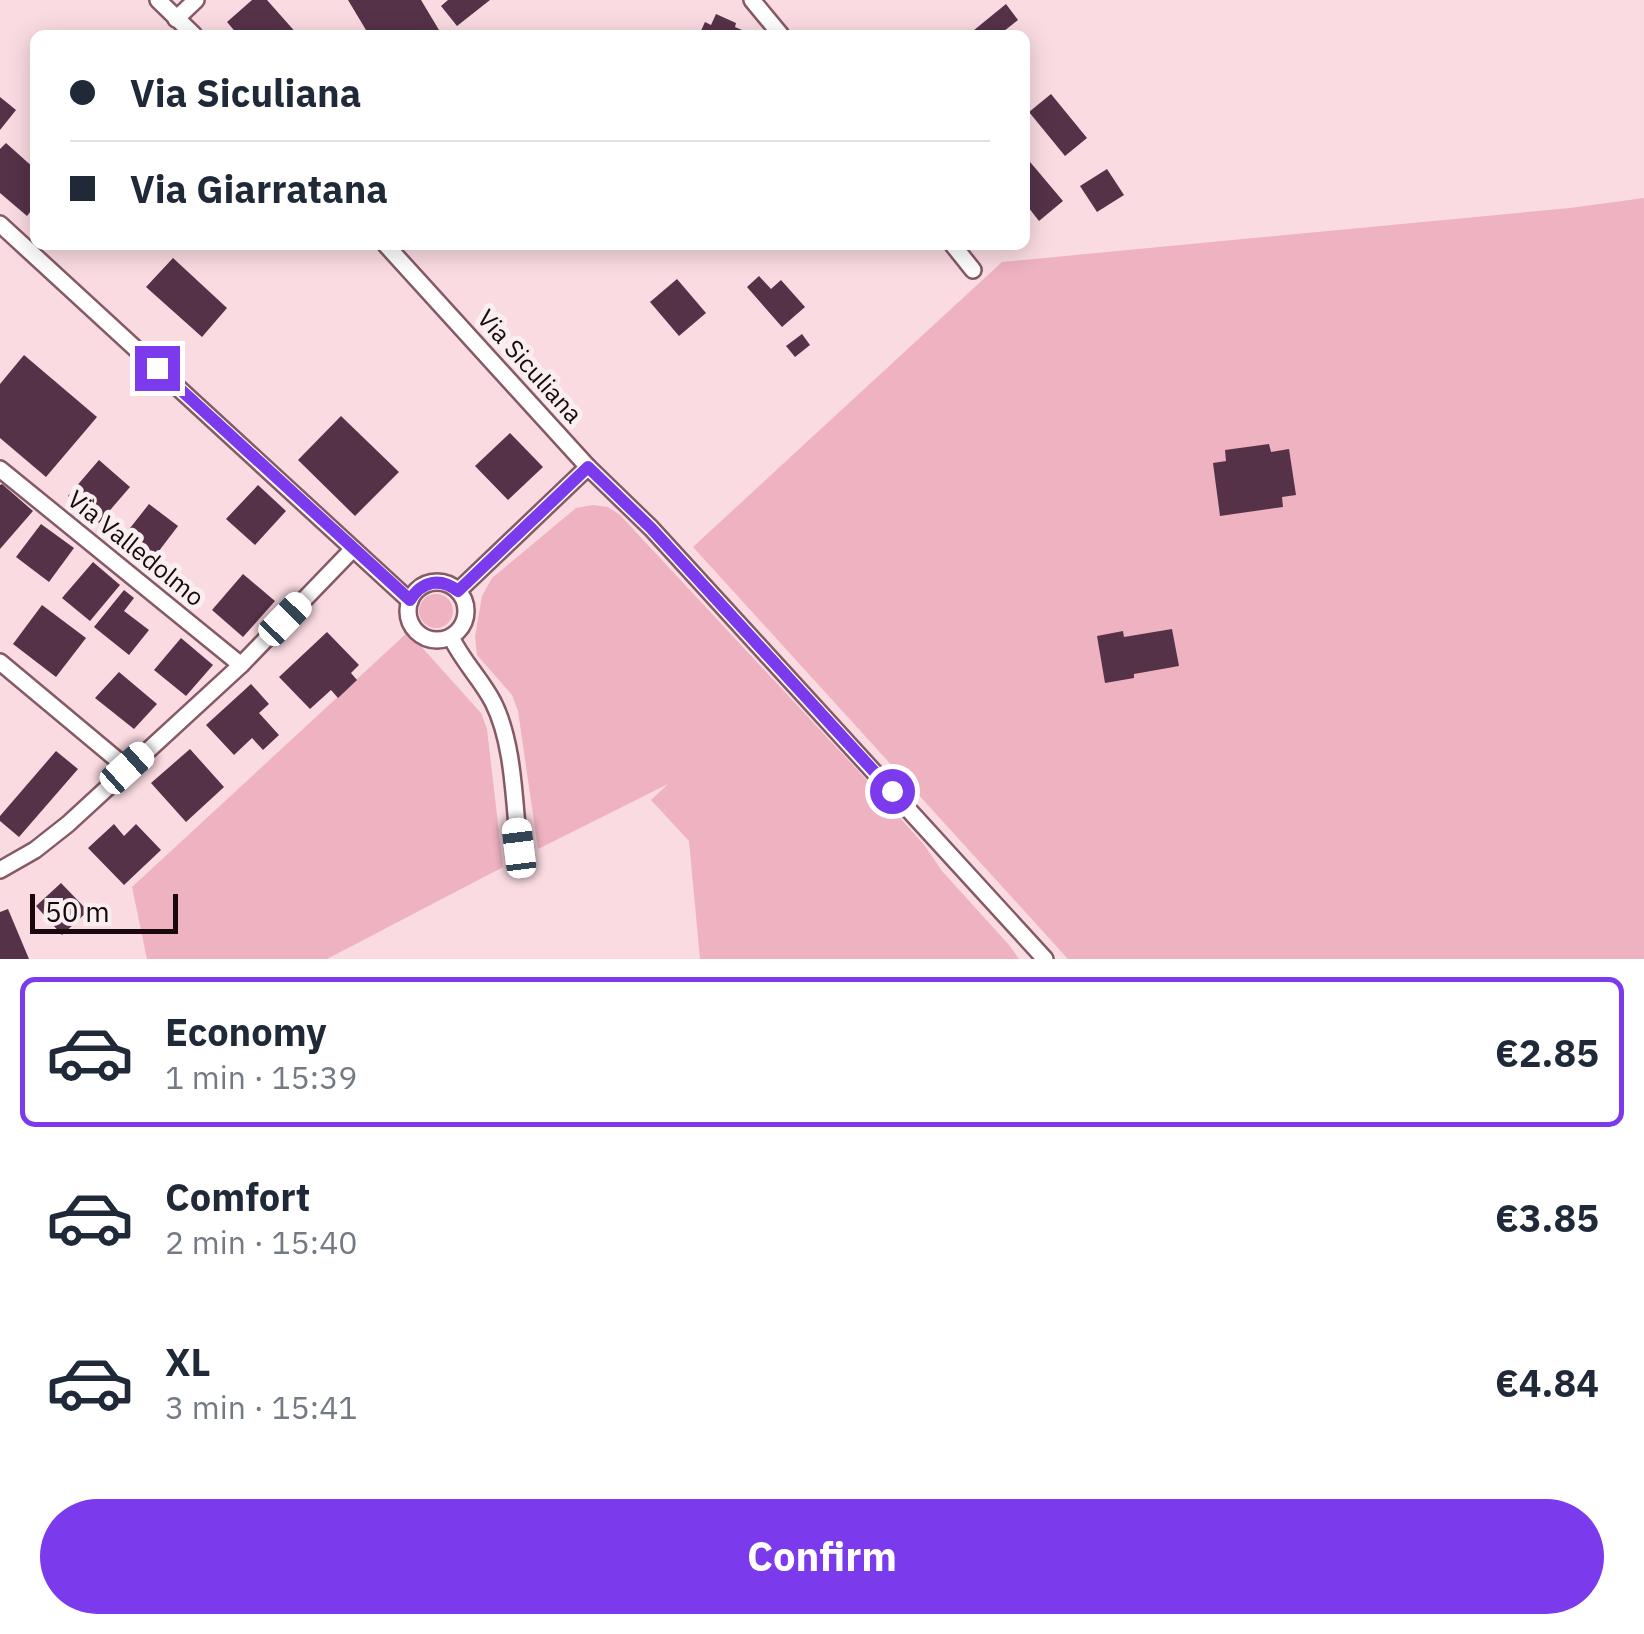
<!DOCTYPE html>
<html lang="en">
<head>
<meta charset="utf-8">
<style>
	body { margin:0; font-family:"IBM Plex Sans",sans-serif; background:#f6f6f7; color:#1f2937; height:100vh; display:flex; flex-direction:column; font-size:38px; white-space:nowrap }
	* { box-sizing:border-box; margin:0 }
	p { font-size:32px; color:#747a83 }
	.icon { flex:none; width:55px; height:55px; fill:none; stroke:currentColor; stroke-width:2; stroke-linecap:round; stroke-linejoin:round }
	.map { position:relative; height:959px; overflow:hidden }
	.side { display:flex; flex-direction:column; background:#fff; flex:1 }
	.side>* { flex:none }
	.top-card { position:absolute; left:30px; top:30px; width:1000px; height:220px; border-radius:15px; box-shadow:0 5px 25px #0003; display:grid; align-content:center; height:220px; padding:0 40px; background:#fff }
	.scale { position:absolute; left:30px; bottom:25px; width:148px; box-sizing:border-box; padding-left:10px; border:5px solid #19080d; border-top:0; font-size:28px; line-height:35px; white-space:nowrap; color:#19080d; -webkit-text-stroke:8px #f9eef0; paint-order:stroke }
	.end { position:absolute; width:45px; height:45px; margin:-22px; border:12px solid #7c3aed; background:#fff; box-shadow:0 0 0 5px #fff }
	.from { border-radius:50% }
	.car { position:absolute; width:30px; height:60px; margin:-30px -15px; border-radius:12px; box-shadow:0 0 8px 2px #0007; background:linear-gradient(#fff 24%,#345 0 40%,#fff 0 76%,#345 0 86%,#fff 0) }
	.top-card b { display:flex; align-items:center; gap:35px; height:95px; font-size:38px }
	.top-card b+b { border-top:2px solid #e0e1e3 }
	.top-card i { width:25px; height:25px; background:#1f2937 }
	ul { padding:18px 0 0; list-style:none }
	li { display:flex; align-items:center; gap:30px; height:150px; margin:0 20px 15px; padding:0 20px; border:5px solid transparent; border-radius:15px }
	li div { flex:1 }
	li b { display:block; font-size:38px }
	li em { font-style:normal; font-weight:700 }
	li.current { border-color:#7c3aed }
	li>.icon { width:90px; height:90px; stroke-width:1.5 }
	.action { display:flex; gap:20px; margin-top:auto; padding:20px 40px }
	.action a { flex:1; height:115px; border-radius:60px; background:#7c3aed; color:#fff; font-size:40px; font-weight:700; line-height:115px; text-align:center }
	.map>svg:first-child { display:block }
	.green { fill:#eeb2c1 }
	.building { fill:#553248 }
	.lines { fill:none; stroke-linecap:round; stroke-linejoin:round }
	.minor-casing { stroke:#855965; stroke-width:20 }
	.minor { stroke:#fff; stroke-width:15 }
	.route { stroke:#7c3aed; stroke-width:12 }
	.labels { text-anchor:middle; stroke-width:10; stroke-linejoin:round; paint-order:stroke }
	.street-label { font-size:25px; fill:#19080d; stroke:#f9eef0 }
</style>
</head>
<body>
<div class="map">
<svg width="1644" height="959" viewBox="0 0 1644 959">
	<rect width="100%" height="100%" fill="#fadbe2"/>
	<g class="green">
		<path d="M1644 198V959H1068L693 547 1002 262 1570 208Z"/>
		<path d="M593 505 608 507 620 515 863 776 925 846 942 871 1009 945 1019 959H700L689 841 651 800 668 784 538 849 518 711 512 695 477 655 475 637 482 596 492 578 576 508Z"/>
		<circle cx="436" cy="611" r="17"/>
		<path d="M408 632 481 713 487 729 503 867 327 959H147L132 887Z"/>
	</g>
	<g class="building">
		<path d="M252 0H267L298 35H238L227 22Z"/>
		<path d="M348 0H421L442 35H369Z"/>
		<path d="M448 0H490L457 26 441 6Z"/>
		<path d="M1006 4 1018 20 999 35H968Z"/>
		<path d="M716 14 736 23 735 27 754 35H699L705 22 711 25Z"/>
		<path d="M1051 94 1087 138 1065 156 1029 112Z"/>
		<path d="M0 97 16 110 0 130Z"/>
		<path d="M6 143 35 169V206L27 216 0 193V149Z"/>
		<path d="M1025 156 1063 201 1039 221 1025 203Z"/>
		<path d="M1107 169 1124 195 1097 212 1080 186Z"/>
		<path d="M173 258 227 308 202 337 146 287Z"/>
		<path d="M759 276 771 289 781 280 805 307 782 327 747 287Z"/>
		<path d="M677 279 706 313 679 336 650 302Z"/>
		<path d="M802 334 810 345 795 357 786 346Z"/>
		<path d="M24 355 97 417 46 477 0 438V384Z"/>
		<path d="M341 416 399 472 355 516 298 460Z"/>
		<path d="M510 433 543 467 508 500 475 466Z"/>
		<path d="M1269 444 1271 452 1289 449 1296 495 1282 497 1283 507 1220 516 1213 463 1226 461 1225 450Z"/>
		<path d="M99 460 130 487 99 523 68 496Z"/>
		<path d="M2 484 33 511 0 549V485Z"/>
		<path d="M258 485 286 511 255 545 226 519Z"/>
		<path d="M149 504 178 526 152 560 123 537Z"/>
		<path d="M41 524 74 548 49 582 16 557Z"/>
		<path d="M93 562 120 585 90 621 62 598Z"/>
		<path d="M243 574 275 601 243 637 212 610Z"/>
		<path d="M124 590 134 598 124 611 149 630 129 655 94 627Z"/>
		<path d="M42 605 86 638 56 677 13 644Z"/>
		<path d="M1172 629 1179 666 1134 674V678L1105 683 1097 636 1123 631 1124 637Z"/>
		<path d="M327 632 359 665 351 673 357 680 338 698 331 690 310 709 279 677Z"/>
		<path d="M181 638 213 665 186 696 154 670Z"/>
		<path d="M119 672 157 704 134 729 95 698Z"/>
		<path d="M251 684 269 704 259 713 279 735 263 750 252 738 234 755 206 725Z"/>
		<path d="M190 749 224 787 186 822 151 783Z"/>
		<path d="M56 751 78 769 19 837 0 821V816Z"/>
		<path d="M114 824 124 836 136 824 161 850 124 885 88 848Z"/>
		<path d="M61 883 88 911 62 935 36 906Z"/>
		<path d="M8 909 29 959H0V912Z"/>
	</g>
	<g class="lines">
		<defs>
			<g id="minor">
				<path d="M158 0 194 35"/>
				<path d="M752 0 781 35"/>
				<path d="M176 19 196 0"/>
				<path d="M0 224 410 601"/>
				<path d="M386 245 588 467 651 528 1045 959"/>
				<path d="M953 245 973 270"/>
				<path d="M0 469 241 665"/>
				<circle cx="437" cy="611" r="29"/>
				<path d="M458 591 588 467"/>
				<path d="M451 637C463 662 481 679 493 702 514 743 514 803 519 848"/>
				<path d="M0 662 127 768"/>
				<path d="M0 870 35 850 68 824 241 665 352 550"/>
			</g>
		</defs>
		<use href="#minor" class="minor-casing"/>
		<use href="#minor" class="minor"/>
	</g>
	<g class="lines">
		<path class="route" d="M157 368 410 600C422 581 440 577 458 591L588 467 651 528 892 791"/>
	</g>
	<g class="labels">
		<g class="street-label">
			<text transform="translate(530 366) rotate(48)" y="9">Via Siculiana</text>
			<text transform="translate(136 548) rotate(39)" y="9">Via Valledolmo</text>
		</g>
	</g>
</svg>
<div class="scale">50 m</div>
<i class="end from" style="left:892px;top:791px"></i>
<i class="end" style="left:157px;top:368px"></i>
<i class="car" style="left:285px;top:619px;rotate:44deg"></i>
<i class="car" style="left:127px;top:768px;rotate:48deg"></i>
<i class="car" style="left:519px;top:848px;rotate:353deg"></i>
<div class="top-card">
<b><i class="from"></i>Via Siculiana</b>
<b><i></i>Via Giarratana</b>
</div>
</div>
<section class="side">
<ul>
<li class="current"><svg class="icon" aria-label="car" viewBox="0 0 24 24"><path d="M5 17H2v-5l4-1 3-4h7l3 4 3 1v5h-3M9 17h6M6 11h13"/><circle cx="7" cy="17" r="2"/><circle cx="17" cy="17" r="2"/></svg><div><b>Economy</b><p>1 min · 15:39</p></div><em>€2.85</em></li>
<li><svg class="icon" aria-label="car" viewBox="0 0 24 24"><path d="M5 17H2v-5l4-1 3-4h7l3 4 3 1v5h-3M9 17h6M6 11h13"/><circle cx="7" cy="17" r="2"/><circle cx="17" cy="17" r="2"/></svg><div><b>Comfort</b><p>2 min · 15:40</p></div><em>€3.85</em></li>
<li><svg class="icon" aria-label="car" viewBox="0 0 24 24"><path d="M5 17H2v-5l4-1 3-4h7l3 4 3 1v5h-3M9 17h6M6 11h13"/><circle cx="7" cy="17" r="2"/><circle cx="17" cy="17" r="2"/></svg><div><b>XL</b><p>3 min · 15:41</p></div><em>€4.84</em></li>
</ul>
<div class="action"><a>Confirm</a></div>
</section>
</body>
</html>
